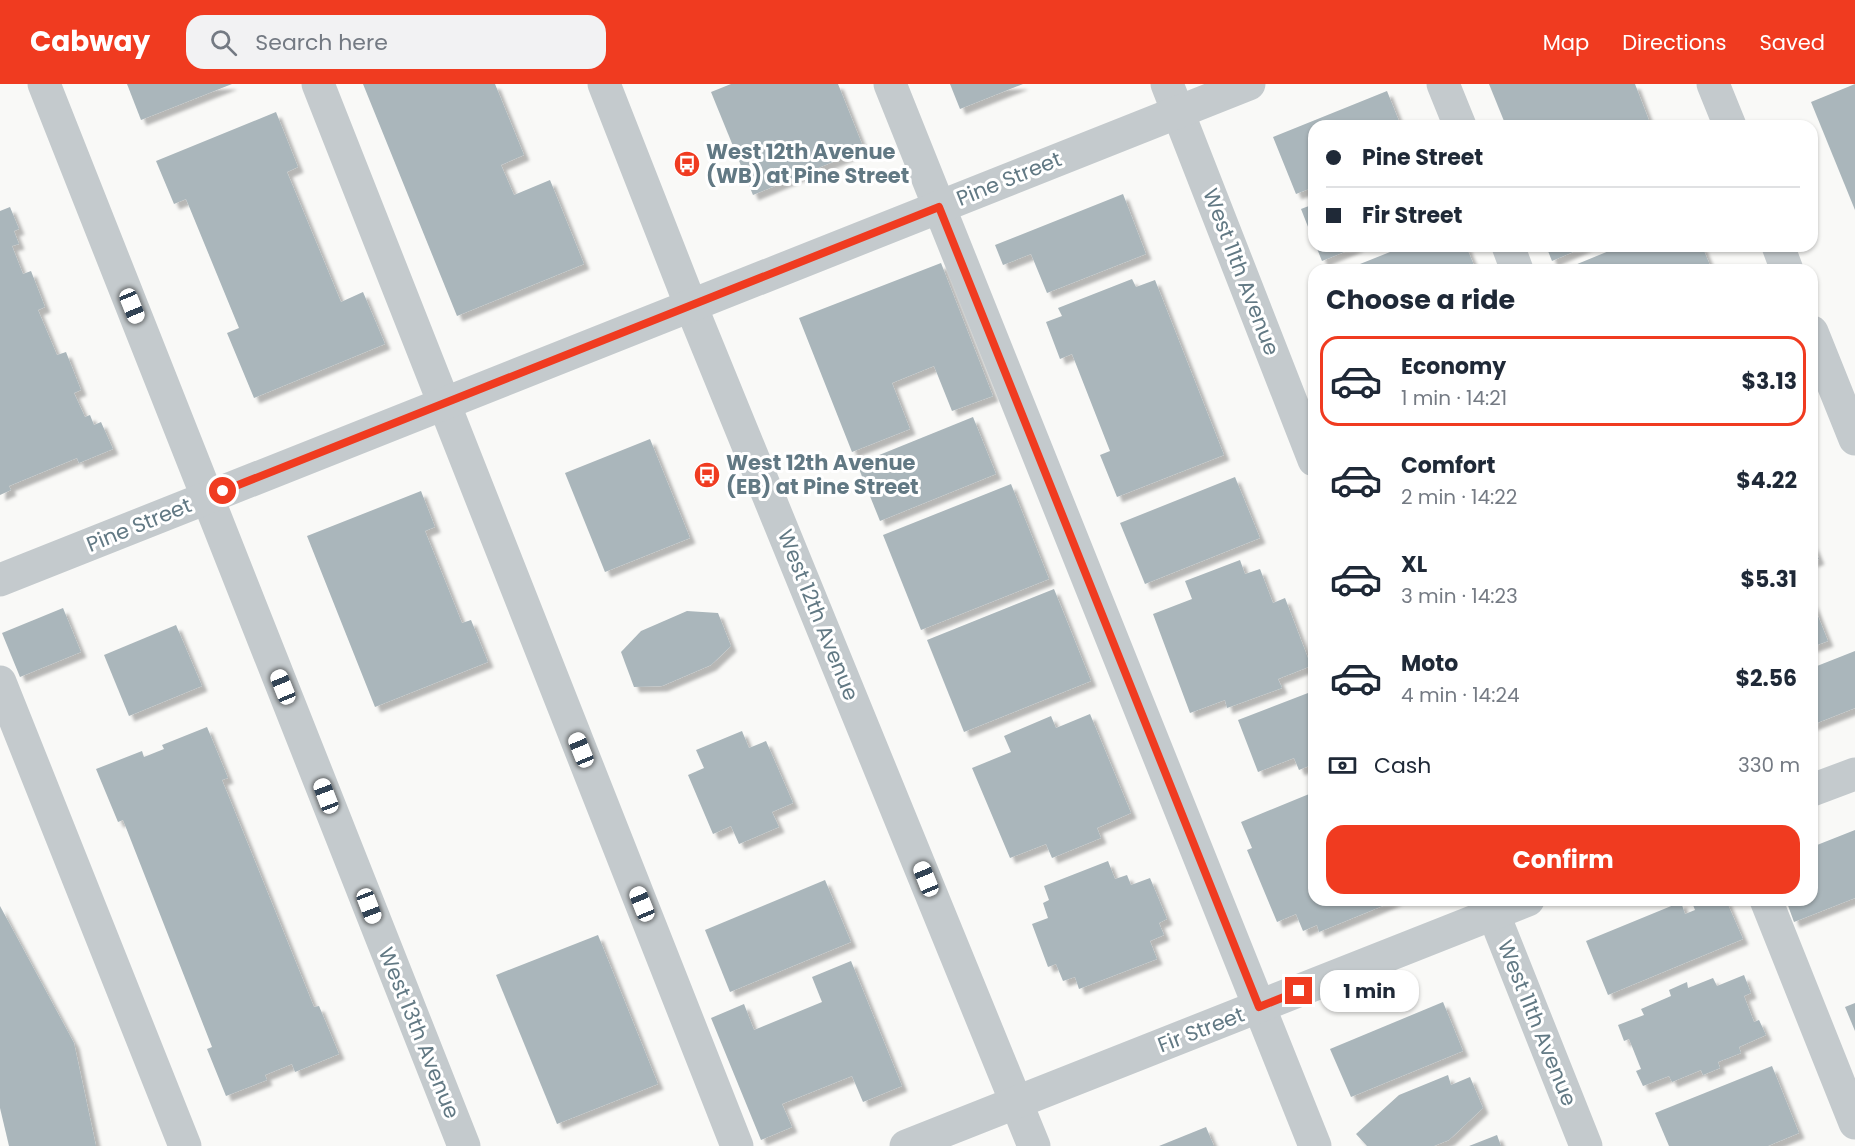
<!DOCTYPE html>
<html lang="en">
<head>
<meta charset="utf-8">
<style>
	body { margin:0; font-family:Poppins,sans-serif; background:#f2f2f3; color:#1f2937; height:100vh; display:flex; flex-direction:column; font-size:22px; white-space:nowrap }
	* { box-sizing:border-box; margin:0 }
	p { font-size:20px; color:#747a83 }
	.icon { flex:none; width:33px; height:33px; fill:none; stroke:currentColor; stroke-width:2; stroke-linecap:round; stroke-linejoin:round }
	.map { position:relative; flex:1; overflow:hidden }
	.side { position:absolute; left:1308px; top:180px; width:510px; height:642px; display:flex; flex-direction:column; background:#fff; border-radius:18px; box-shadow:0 2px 4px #0004 }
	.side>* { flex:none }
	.guide { position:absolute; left:1308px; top:36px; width:510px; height:132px; border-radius:18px; box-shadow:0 2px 4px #0004; display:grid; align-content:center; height:132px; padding:0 18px; background:#fff }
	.end { position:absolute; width:27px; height:27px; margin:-14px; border:8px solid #f03b20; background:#fff; box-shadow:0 0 0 3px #fff }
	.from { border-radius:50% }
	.bubble { position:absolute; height:42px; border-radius:18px; background:#fff; box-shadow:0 2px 4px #0004; font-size:20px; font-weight:700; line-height:42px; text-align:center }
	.car { position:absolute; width:18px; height:36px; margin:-18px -9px; border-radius:8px; box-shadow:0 0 4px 2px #0007; background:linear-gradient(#fff 24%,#345 0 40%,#fff 0 76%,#345 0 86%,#fff 0) }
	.guide b { display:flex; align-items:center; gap:21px; height:57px; font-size:22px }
	.guide b+b { border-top:2px solid #e0e1e3 }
	.guide i { width:15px; height:15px; background:#1f2937 }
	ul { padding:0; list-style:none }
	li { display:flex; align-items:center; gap:18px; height:90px; margin:0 12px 9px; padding:0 6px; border:3px solid transparent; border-radius:18px }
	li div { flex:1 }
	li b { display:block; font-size:22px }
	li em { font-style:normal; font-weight:700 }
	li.on { border-color:#f03b20 }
	li>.icon { width:54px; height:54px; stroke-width:1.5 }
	h2 { padding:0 18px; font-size:27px; line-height:72px }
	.pay { display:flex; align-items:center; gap:15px; height:66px; padding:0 18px; font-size:22px }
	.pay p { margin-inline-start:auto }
	.primary-button { display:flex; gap:12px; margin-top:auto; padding:12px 18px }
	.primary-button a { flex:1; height:69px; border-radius:18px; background:#f03b20; color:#fff; font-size:24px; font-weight:700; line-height:69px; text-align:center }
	header { display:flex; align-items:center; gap:36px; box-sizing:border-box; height:84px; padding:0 30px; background:#f03b20; color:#fff }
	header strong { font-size:28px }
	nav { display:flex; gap:33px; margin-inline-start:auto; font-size:21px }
	.search { width:420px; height:54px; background:#f2f2f3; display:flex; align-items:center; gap:15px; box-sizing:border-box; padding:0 21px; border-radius:18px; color:#747a83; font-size:22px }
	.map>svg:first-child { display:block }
	.building { fill:#aab6bb; filter:url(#shadow) }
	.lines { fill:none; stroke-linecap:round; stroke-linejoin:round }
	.minor { stroke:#c4cacd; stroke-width:33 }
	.route { stroke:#f03b20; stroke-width:8 }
	.labels { text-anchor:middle; stroke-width:6; stroke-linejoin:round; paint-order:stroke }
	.poi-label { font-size:21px; font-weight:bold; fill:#627984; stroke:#fff; text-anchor:start }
	.street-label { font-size:21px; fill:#627984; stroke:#fff }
</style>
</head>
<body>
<header>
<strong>Cabway</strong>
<div class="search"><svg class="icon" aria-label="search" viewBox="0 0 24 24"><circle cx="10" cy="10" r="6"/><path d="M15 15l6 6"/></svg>Search here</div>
<nav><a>Map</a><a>Directions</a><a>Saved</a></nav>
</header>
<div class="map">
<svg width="1855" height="1062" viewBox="0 0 1855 1062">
	<defs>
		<filter id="shadow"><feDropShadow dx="5.5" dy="5.5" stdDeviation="1.5" flood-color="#0004"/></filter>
	</defs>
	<rect width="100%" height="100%" fill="#f9f9f7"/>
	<g class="building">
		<path d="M127 0H232L141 36Z"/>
		<path d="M363 0H495L524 71 501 81 514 111 550 96 584 180 457 232Z"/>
		<path d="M731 0H838L864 65 753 111 711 8Z"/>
		<path d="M950 0H1023L960 25Z"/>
		<path d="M1489 0H1635L1650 39 1642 42H1506Z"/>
		<path d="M1855 0V126L1811 18Z"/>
		<path d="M1387 7 1401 42H1314V103L1296 110 1273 53Z"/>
		<path d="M276 28 298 83 287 88 341 218 363 208 385 260 254 314 227 249 239 244 186 115 174 120 156 77Z"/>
		<path d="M1123 110 1146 170 1047 209 1031 170 1003 181 995 161Z"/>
		<path d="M1314 120V158L1301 125Z"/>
		<path d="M10 123 19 145 14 147 19 160 12 162 23 190 31 187 45 223 38 226 57 271 66 268 81 306 74 309 85 333 90 331 94 341 101 338 113 365 79 379 77 374 9 402 11 406 0 411V127Z"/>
		<path d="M1316 162H1359L1322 177Z"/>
		<path d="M1405 162H1466L1476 186H1345Z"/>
		<path d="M1546 162H1587L1552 177Z"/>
		<path d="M1621 162H1702L1712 186H1571L1570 183Z"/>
		<path d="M941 179 993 312 952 327 934 282 892 299 910 345 852 368 799 234Z"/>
		<path d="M1132 195 1136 203 1155 196 1224 371 1117 413 1100 371 1110 367 1072 270 1060 275 1046 238 1062 232 1058 224Z"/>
		<path d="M973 333 996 390 880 437 857 380Z"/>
		<path d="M650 355 690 454 605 488 565 389Z"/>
		<path d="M1235 393 1260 454 1145 500 1120 439Z"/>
		<path d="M1011 400 1049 495 921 546 883 451Z"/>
		<path d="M421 407 435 443 425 447 462 539 471 536 488 578 375 623 307 452Z"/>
		<path d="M1812 459 1819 475 1812 478Z"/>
		<path d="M1240 476 1245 490 1260 485 1273 519 1285 514 1311 582 1278 595 1282 604 1227 624 1225 616 1190 629 1153 530 1192 515 1185 497Z"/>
		<path d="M1054 505 1091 597 964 648 927 556Z"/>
		<path d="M1812 517 1828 557 1812 563Z"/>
		<path d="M63 524 81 568 20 593 2 549Z"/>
		<path d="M687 527 718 529 731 562 711 581 662 602 634 603 621 568 641 547Z"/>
		<path d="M176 541 202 602 129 632 104 571Z"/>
		<path d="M1855 567V624L1812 641V584Z"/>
		<path d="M1308 609 1309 614 1314 612V680L1299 686 1294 674 1258 688 1238 636Z"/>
		<path d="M1090 630 1131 729 1097 744 1101 754 1052 774 1046 760 1010 774 972 684 1011 668 1004 652 1051 632 1056 644Z"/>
		<path d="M207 643 228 694 222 696 314 923 319 922 339 970 295 988 292 980 265 991 267 996 226 1012 207 965 212 963 123 736 118 738 96 685 142 667 144 673 164 665 162 661Z"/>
		<path d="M742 647 749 664 766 657 793 719 772 728 779 743 739 760 731 742 713 750 688 691 704 684 696 666Z"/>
		<path d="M1314 708V816H1397L1319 848 1317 841 1303 847 1296 830 1277 838 1247 766 1252 764 1241 738Z"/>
		<path d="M1855 746V814L1794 838 1786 816H1812V763Z"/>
		<path d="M1108 777 1115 795 1127 791 1131 801 1150 794 1167 835 1159 839 1164 851 1150 857 1157 875 1079 905 1075 893 1063 897 1056 880 1048 883 1032 840 1048 834 1043 819 1049 816 1044 802Z"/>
		<path d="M825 796 851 858 730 908 705 846Z"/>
		<path d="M1691 816H1726L1743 855 1608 911 1586 857 1681 818 1685 830 1695 826Z"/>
		<path d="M0 822 74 959 96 1062H9L0 1024Z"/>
		<path d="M598 851 658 1000 557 1040 496 891Z"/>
		<path d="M851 877 902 1002 863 1018 852 992 782 1020 792 1043 761 1056 711 934 744 920 754 946 822 918 812 893Z"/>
		<path d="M1744 891 1751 909 1744 912 1754 938 1759 936 1766 951 1739 963 1741 969 1718 978 1720 984 1703 991 1701 986 1672 998 1669 992 1643 1002 1636 987 1641 985 1629 955 1624 957 1618 941 1644 931 1641 925 1671 912 1669 906 1687 898 1688 904 1713 894 1717 902Z"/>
		<path d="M1443 918 1463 967 1351 1013 1330 965Z"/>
		<path d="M1855 919V947L1845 923Z"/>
		<path d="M1772 982 1799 1049 1768 1062H1669L1655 1029Z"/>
		<path d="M1448 991 1451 1001 1470 993 1483 1024 1449 1056 1434 1062H1367L1356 1050 1399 1011Z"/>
		<path d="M1206 1043 1214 1062H1159Z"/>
		<path d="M1497 1051 1501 1062H1469Z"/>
	</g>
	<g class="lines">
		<g class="minor">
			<path d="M44 0 464 1062"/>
			<path d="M318 0 737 1062"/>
			<path d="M604 0 691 222 1034 1062"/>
			<path d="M890 0 1315 1062"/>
			<path d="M1167 0 1314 376"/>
			<path d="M1443 0 1460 42"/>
			<path d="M1713 0 1730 42"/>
			<path d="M1508 162 1517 186"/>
			<path d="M1778 162 1787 186"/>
			<path d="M1812 248 1855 355"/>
			<path d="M0 496 1249 0"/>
			<path d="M0 598 185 1062"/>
			<path d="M1812 706 1855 690"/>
			<path d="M1488 816 1586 1062"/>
			<path d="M1766 816 1855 1039"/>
			<path d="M906 1062 1528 816"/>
		</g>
	</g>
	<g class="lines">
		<path class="route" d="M223 407 939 123 1259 923 1299 907"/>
	</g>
	<defs>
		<symbol id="bus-disc" viewBox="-11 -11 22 22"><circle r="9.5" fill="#f03b20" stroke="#fff"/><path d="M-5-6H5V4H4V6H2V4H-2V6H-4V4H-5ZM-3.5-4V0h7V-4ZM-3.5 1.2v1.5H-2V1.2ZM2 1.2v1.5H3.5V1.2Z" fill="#fff"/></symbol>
	</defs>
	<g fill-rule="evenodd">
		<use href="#bus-disc" x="672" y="65" width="30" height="30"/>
		<use href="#bus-disc" x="692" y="376" width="30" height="30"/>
	</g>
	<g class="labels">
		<g class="poi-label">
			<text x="706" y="75">West 12th Avenue<tspan x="706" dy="24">(WB) at Pine Street</tspan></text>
			<text x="726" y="386">West 12th Avenue<tspan x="726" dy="24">(EB) at Pine Street</tspan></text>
		</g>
		<g class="street-label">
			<text transform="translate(1009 95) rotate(-22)" y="7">Pine Street</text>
			<text transform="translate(1241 188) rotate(69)" y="7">West 11th Avenue</text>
			<text transform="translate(139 441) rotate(-22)" y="7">Pine Street</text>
			<text transform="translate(818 531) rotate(68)" y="7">West 12th Avenue</text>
			<text transform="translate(1537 939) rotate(68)" y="7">West 11th Avenue</text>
			<text transform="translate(1201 946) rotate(-21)" y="7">Fir Street</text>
			<text transform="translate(419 949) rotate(68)" y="7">West 13th Avenue</text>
		</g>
	</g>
</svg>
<i class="end from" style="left:223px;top:407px"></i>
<i class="end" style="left:1299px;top:907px"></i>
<div class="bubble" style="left:1320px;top:886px;width:99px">1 min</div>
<i class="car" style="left:132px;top:222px;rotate:158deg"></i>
<i class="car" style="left:283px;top:603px;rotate:338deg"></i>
<i class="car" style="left:581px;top:666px;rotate:338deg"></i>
<i class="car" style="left:326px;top:712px;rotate:339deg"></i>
<i class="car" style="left:926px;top:795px;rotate:338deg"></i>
<i class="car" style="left:642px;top:820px;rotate:338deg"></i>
<i class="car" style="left:369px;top:822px;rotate:159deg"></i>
<div class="guide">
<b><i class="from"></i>Pine Street</b>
<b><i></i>Fir Street</b>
</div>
<section class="side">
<h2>Choose a ride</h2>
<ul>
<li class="on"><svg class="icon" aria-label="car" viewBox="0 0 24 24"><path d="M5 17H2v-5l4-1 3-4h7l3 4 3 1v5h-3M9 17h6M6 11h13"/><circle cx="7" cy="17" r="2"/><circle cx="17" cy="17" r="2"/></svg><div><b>Economy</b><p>1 min · 14:21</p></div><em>$3.13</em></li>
<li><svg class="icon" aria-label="car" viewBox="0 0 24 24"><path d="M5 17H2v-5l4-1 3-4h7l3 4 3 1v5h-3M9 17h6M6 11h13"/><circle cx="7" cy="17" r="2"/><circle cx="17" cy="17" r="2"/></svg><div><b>Comfort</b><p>2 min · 14:22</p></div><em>$4.22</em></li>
<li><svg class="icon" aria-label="car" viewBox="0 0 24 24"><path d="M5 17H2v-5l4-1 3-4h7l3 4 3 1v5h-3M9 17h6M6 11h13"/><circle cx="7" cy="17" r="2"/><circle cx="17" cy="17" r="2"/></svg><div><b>XL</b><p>3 min · 14:23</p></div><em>$5.31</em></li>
<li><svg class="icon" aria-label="car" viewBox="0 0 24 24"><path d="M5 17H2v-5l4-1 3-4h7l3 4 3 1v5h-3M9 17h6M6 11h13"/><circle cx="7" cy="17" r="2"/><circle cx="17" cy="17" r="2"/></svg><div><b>Moto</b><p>4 min · 14:24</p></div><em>$2.56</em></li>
</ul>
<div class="pay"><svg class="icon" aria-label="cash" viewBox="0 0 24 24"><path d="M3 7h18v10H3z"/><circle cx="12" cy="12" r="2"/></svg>Cash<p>330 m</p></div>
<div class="primary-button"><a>Confirm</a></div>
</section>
</div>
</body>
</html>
